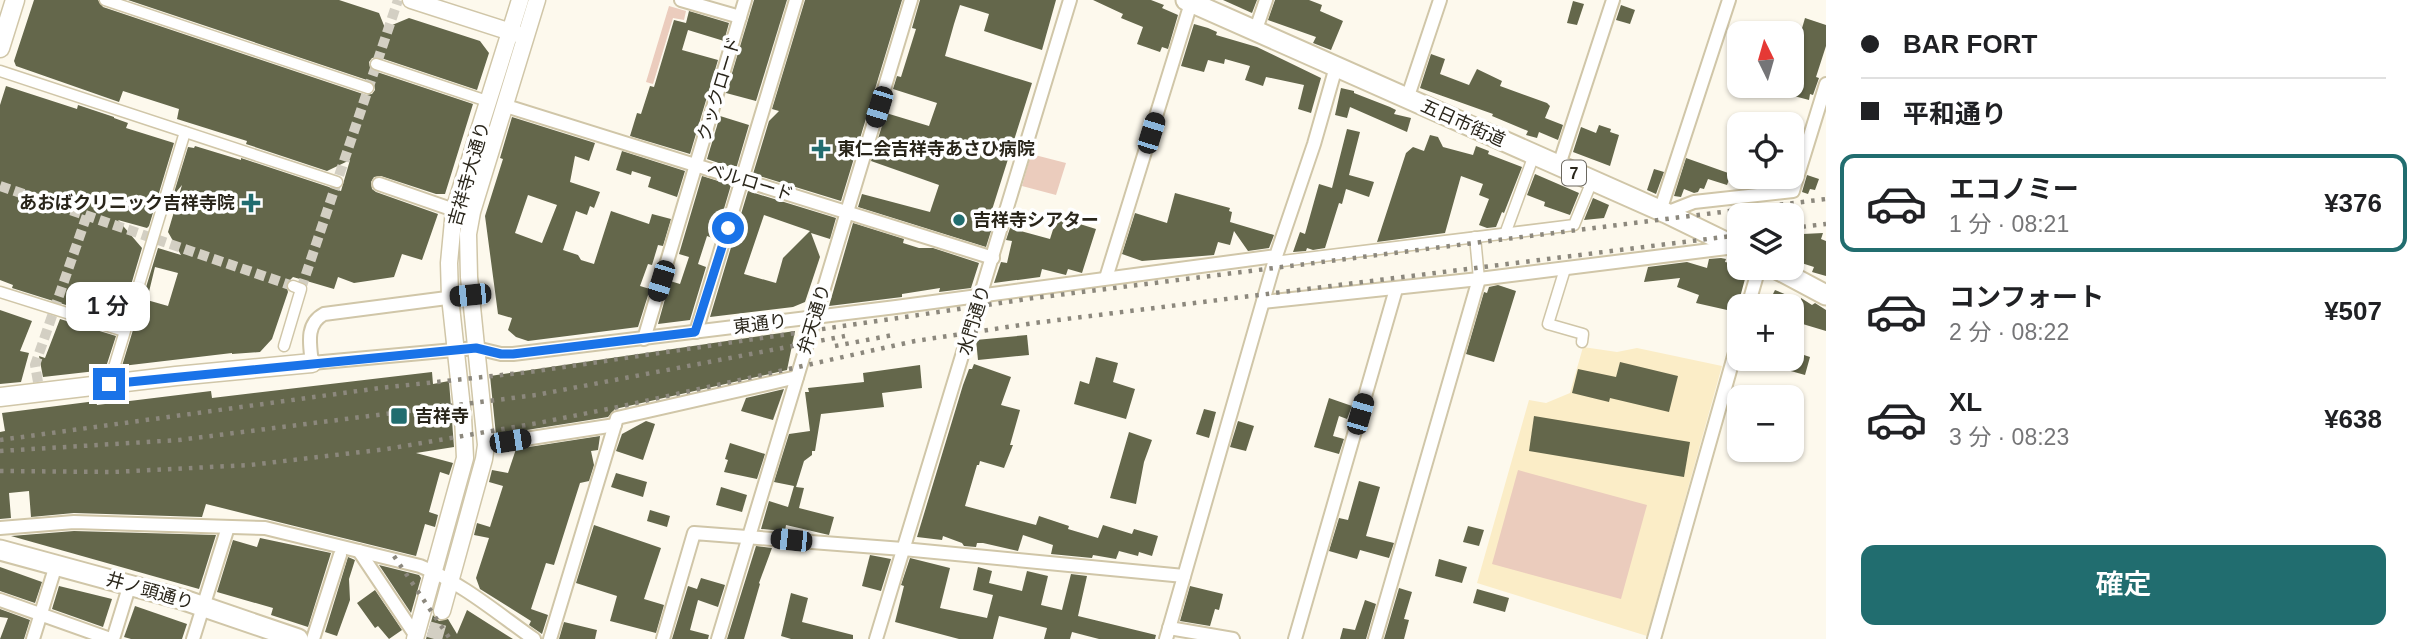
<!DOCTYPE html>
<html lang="ja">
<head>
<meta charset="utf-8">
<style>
	body { margin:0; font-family:Arial,"Noto Sans JP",sans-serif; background:#f6f6f6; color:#202124; height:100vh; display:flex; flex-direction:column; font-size:26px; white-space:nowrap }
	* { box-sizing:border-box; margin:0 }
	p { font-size:23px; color:#757577 }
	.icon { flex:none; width:38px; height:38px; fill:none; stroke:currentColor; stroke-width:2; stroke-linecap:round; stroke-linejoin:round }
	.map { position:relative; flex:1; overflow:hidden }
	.sheet { display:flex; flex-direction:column; background:#fff; width:595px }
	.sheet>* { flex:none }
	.banner { display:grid; align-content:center; height:154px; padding:0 35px; background:#fff }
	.needle { width:46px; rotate:355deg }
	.tools { position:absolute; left:1727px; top:21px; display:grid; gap:14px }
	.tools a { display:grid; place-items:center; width:77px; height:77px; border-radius:14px; background:#fff; box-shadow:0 2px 5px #0004; font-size:35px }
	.end { position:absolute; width:32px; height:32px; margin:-16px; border:9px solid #1a73e8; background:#fff; box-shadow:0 0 0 4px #fff }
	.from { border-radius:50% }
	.bubble { position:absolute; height:49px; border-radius:14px; background:#fff; box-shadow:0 2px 5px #0004; font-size:23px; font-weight:600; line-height:49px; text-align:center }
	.car { position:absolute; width:21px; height:42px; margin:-21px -10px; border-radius:9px; box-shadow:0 0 5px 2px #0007; background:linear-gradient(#222 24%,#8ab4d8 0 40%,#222 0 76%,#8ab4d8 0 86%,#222 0) }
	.banner b { display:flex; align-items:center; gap:24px; height:66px; font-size:26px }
	.banner b+b { border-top:2px solid #e0e0e0 }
	.banner i { width:18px; height:18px; background:#202124 }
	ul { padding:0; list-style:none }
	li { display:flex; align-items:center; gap:21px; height:98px; margin:0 14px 10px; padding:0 21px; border:4px solid transparent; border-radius:14px }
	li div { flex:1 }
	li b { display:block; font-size:26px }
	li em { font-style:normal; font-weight:600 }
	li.current { border-color:#216d6f }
	li>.icon { width:63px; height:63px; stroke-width:1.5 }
	.button { display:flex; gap:14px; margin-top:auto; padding:14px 35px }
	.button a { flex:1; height:80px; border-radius:14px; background:#216d6f; color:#fff; font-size:28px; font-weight:600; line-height:80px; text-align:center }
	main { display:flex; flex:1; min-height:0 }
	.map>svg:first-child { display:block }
	.built { fill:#fbedc7 }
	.green { fill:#ebccbd }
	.building { fill:#64674b; fill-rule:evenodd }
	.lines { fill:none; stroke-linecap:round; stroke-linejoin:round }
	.pedestrian-tunnel { stroke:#d3cfc3; stroke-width:10; stroke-dasharray:10 5; stroke-linecap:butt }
	.tertiary-tunnel { stroke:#d3cfc3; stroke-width:16; stroke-dasharray:16 8; stroke-linecap:butt }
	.pedestrian-casing { stroke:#d0c6a8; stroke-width:13 }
	.minor-casing { stroke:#d0c6a8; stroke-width:16 }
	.tertiary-casing { stroke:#d0c6a8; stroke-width:19 }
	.secondary-casing { stroke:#d0c6a8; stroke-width:21 }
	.primary-casing { stroke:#d0c6a8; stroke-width:23 }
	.pedestrian { stroke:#fff; stroke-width:10 }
	.minor { stroke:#fff; stroke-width:12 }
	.tertiary { stroke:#fff; stroke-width:16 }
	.secondary { stroke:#fff; stroke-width:18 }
	.primary { stroke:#fff; stroke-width:19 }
	.rail { stroke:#8c887d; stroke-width:4.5; stroke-dasharray:3.5 7; stroke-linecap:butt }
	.route { stroke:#1a73e8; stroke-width:9 }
	.poi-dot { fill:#216d6f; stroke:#fff; stroke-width:2.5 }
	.labels { text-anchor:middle; stroke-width:7; stroke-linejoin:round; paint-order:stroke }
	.shield { fill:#fff; stroke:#6a675f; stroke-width:2 }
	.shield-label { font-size:16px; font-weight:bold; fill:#2a261b }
	.street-label { font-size:18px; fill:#2a261b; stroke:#fff }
	.poi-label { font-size:18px; font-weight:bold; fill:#2a261b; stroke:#fff; text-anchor:start }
</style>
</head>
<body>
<main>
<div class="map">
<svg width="1826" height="639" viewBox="0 0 1826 639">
	<rect width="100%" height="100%" fill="#fdf9ed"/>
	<path class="built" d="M1583 347 1617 352 1637 348 1722 366 1647 636 1477 583 1529 400 1546 403 1570 393Z"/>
	<g class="green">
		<path d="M669 6 686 11 684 20 673 18 653 84 646 82Z"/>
		<path d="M1031 154 1066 163 1056 195 1022 186Z"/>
		<path d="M1518 470 1647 505 1621 599 1492 564Z"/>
	</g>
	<g class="building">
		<path d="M34 0H98L103 7 366 95 372 94 375 90 374 84 370 81 128 0H339L379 13 385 28 409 18 480 41 489 53 477 90 378 57 372 58 369 62 370 68 374 71 473 104 445 194H436L381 176 374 177 371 182 372 189 376 192 438 214 422 260 402 254 394 277 354 283 338 277 334 289 293 277 286 284 288 292 272 339 260 352 232 354V353L122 366 158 248 181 255 168 232 182 185 173 196 188 147 194 148 195 146 241 160V158L341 191 350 160 327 171 246 144 247 141 177 119 179 109 123 91 119 102 16 66 14 61ZM155 267 178 273 168 306 147 300Z"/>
		<path d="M754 0H787L756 101 726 93Z"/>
		<path d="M805 0H902L841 201 753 174 769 121 779 111 772 109Z"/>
		<path d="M920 0H1056L1042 50 984 31 989 14 960 5 954 24 945 56 1032 83 991 213 996 215 986 247 858 207 862 194 930 212 939 185 871 161 886 113 929 126 937 103 893 89 897 76 901 77 916 29 912 28Z"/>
		<path d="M1093 0H1151L1164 5 1162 8 1178 15 1168 49 1162 47 1160 52 1137 44 1143 27 1121 18 1123 14Z"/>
		<path d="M1223 0H1257L1252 13Z"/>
		<path d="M1275 0H1309L1322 5 1320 11 1343 21 1331 50 1313 43 1316 37 1268 20Z"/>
		<path d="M1573 1 1584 4 1577 25 1567 23Z"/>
		<path d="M1621 5 1635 10 1630 24 1616 20Z"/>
		<path d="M689 11 729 23 724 41 688 30 682 50 718 60 690 154 630 136 637 113 641 114 650 86 654 87 674 20 686 23Z"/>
		<path d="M1805 18 1826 25V46L1816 77 1819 78 1813 95 1810 94 1809 100 1768 89V86H1792L1794 65H1792V51L1795 40 1798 42Z"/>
		<path d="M1194 24 1208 28 1217 32 1216 35 1257 47 1321 78 1311 113 1298 109 1304 85 1266 77 1263 86 1245 80 1250 66 1225 59 1224 64 1208 60 1204 72 1181 66Z"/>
		<path d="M1431 54 1445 59 1440 74 1469 85 1477 69 1502 81 1500 86 1547 103 1550 106 1545 118 1563 125 1558 140 1539 132 1537 138 1526 135 1528 131 1492 116 1493 114 1420 88Z"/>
		<path d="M6 86 77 109 78 105 114 117V118L128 123 126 128 174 143 149 226 147 228 118 220 142 248 120 322 12 288 13 285 0 280V105Z"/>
		<path d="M1341 88 1354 91V93L1390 107 1396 110 1394 114 1411 118 1407 132 1350 107 1347 118 1335 115Z"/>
		<path d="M720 116 749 125 736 169 707 159Z"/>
		<path d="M512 117 595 143 589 161 575 156 570 182 600 192 594 208 590 206 587 215 576 211 563 250 578 255 581 260 594 264 611 211 649 224 652 214 671 219 663 246 658 245 652 265 648 264 640 286 650 289 638 327 528 341 516 337 508 330 512 318 498 314 485 216 503 159 500 158ZM528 195 557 205 542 243 515 233Z"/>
		<path d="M1599 125 1611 129 1610 132 1619 135 1610 166 1573 152 1581 127 1596 133Z"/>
		<path d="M1347 129 1360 132 1349 175 1374 182 1369 197 1346 189 1342 204 1339 203 1325 248 1313 250 1307 248 1306 251 1293 252 1300 232 1305 234 1319 184 1332 188Z"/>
		<path d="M1430 135 1438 137 1443 147 1473 155 1476 146 1489 151 1488 154 1522 167 1504 213 1502 212 1496 227 1487 228 1479 225 1489 199 1479 195 1483 184 1461 176 1445 233 1377 242 1406 153 1413 147 1424 151Z"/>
		<path d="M622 151 685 171 677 197 648 187 651 177 632 171 631 175 616 170Z"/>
		<path d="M1686 158 1731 174 1727 185 1708 179 1704 189 1700 188 1698 192 1694 193 1684 189 1681 197 1674 196Z"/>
		<path d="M1654 169 1664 172 1656 194 1647 190Z"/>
		<path d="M1535 174 1579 193 1570 215 1544 206 1545 202 1527 195Z"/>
		<path d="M1807 175 1819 179 1815 190 1810 189 1808 194 1802 192Z"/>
		<path d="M702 176 731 185 715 239 707 236 698 264 706 267 690 320 658 324 670 281 680 284 689 257 679 254Z"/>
		<path d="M748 191 836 218 830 239 811 233 820 257 805 302 793 307 710 317ZM764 215 810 231 783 258 776 283 744 274Z"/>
		<path d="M1175 193 1230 208 1229 211 1232 212 1230 222 1274 235 1269 248 1248 251 1234 231 1230 245 1218 242 1214 255 1142 261 1122 254 1135 213 1167 223Z"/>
		<path d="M1593 198 1609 205 1604 218 1584 220Z"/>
		<path d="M1057 217 1096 229 1082 273 1068 269 1066 275 1042 269 1040 277 994 283 1001 262 1007 263 1012 241 1006 240 1010 228 1050 239Z"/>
		<path d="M853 223 904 239 903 243 919 248H933L979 263 971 288 939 292 940 288 902 294V297L829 306Z"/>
		<path d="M1823 233 1821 239 1826 241V276L1812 272 1814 267 1792 260V237L1801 239 1803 234Z"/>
		<path d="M1721 258 1726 259 1725 262 1740 265V268H1748L1736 312 1696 303 1699 295 1677 287 1680 278 1644 282 1648 267 1687 262 1707 268 1709 259Z"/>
		<path d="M1498 285 1516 291 1494 362 1466 354 1484 292 1487 293 1489 287Z"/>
		<path d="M1775 290 1801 301V298L1812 305 1815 303 1826 310V331L1796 322 1799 306H1767Z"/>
		<path d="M0 310 32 321 20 351 29 353 21 382 0 384Z"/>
		<path d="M60 319 116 336 105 370 43 377 39 356 45 358Z"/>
		<path d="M795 331 787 370 615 409 608 417 496 435 490 376Z"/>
		<path d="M1027 335 1029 355 978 360 976 340Z"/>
		<path d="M1792 351 1810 357 1805 375 1780 368 1783 359H1792Z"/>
		<path d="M1096 357 1118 363 1113 382 1135 389 1126 419 1074 404 1080 381 1089 384Z"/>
		<path d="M1620 362 1678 376 1669 412 1610 398 1609 402 1572 393 1578 369 1616 377Z"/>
		<path d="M974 364 1011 377 1001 405 1020 410 1010 445H1013L1004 468 980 461 979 465H977L965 506 1036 525 1039 516 1069 526 1068 529 1098 538 1103 525 1132 534 1134 529 1158 536 1152 556 1139 552 1138 556 1119 551 1116 559 1093 555 1092 558 1051 554 1053 545 1023 535 1018 551 983 543H977L976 547 964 546 962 543 943 536 942 540 917 537 963 385 969 369H972Z"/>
		<path d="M920 365 922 388 882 393 884 407 821 414 815 451H812V455L804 461 796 487 804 488 799 508 834 517 829 535 786 525 785 531 761 529 769 501 788 507 794 486 774 482 789 434 810 431 805 392H809L808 388 864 382 863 373Z"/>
		<path d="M432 372 433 384 449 381 454 447 416 453 453 463 449 475 440 472 429 512 438 515 435 527 425 524 416 556 206 504 202 517 74 513 31 517 29 491 9 493 11 518 0 519V432L5 431 2 413 96 401 97 405 211 391 212 398Z"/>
		<path d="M784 389 773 420 741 411 746 398Z"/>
		<path d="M1329 398 1352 406 1347 419 1339 416 1333 436 1344 439 1339 454 1314 447Z"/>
		<path d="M1204 409 1216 412 1209 438 1196 434Z"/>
		<path d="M1534 416 1690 442 1684 477 1529 451Z"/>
		<path d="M646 421 655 424 643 460 616 451 622 434Z"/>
		<path d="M1238 421 1254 426 1246 451 1230 447Z"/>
		<path d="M1129 432 1152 440 1144 462 1136 504 1110 498Z"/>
		<path d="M600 436 598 450 591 451 594 465 589 481 580 483 554 565 546 563 531 609 548 615 542 634 529 625 531 621 480 589 476 578 489 538 474 535 477 523 490 527 503 486 489 482 492 470 508 473 516 449Z"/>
		<path d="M730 443 765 454 757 479 724 472 728 460 725 459Z"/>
		<path d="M616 473 647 482 643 497 611 487Z"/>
		<path d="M1359 481 1380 487 1366 536 1394 543 1389 558 1360 550 1357 559 1329 551 1339 518 1348 520Z"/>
		<path d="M721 487 747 495 742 512 716 505Z"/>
		<path d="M650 510 670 516 667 527 647 521Z"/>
		<path d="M594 525 661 548 644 599 664 605 656 633 610 621 617 596 576 583Z"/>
		<path d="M1468 526 1484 530 1479 546 1463 542Z"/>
		<path d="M74 531 216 535 199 589 11 536Z"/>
		<path d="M260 538 331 553 308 627 271 615 273 608 217 592 233 540 257 547Z"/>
		<path d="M756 546 772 548 759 583 760 584 744 639H727Z"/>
		<path d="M870 555 891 559 881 591 862 586Z"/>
		<path d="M348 557 355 560 349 579 350 600 337 636 325 632Z"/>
		<path d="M910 558 950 568 940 608 987 618 993 595 973 590 978 567 992 571 989 583 1022 591 1027 571 1048 576 1041 605 1062 610 1071 574 1087 576 1078 616 1156 635 1155 639H1099L1072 632 1070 639H1044L1047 628 999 616 993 639H959L895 622 904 586 901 585Z"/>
		<path d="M1439 559 1467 567 1462 583 1435 576Z"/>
		<path d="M379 565 419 575 421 578 411 613Z"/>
		<path d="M0 567 42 582 35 603 0 591Z"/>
		<path d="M701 578 725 585 718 607 698 600 690 630 709 635 708 639H672L688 586 697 589Z"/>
		<path d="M59 586 112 599 103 627 52 609Z"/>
		<path d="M1190 586 1223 594 1219 610 1215 609 1210 626 1180 621Z"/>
		<path d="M1399 588 1412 592 1404 619 1409 620 1404 639H1384Z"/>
		<path d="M1477 589 1509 598 1505 612 1473 603Z"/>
		<path d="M375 590 402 630 389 639 378 626 375 628 357 603Z"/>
		<path d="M791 593 808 598 802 622 853 635V639H791L781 636Z"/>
		<path d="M1365 600 1376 604 1366 639H1340L1343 628 1355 630Z"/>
		<path d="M135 606 187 624 182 639H131L124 637Z"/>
		<path d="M0 609 30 620 24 639H0L8 618 0 617Z"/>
		<path d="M467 610 489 624 513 639H426L433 615 439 621 448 619 457 634Z"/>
		<path d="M564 622 597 630 595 639H559Z"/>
	</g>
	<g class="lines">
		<g class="pedestrian-tunnel">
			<path d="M0 186 293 286"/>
			<path d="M301 289 398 0"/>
			<path d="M38 382 35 365 87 215"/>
		</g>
		<path class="tertiary-tunnel" d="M434 639 442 611"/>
		<defs>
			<g id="pedestrian">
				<path d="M105 0 368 88"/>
				<path d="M376 64 490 102"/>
				<path d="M0 71 337 182"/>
				<path d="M1505 234 1534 155"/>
				<path d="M1475 237 1479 279"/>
				<path d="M1274 262 1574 225 1592 181"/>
				<path d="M1565 269 1548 324 1583 334 1582 342"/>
				<path d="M0 292 124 331"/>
				<path d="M284 346 301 289 293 286"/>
				<path d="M109 384 185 132"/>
			</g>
			<g id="minor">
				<path d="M681 0 740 17"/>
				<path d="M1255 32 1266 0"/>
				<path d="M1407 99 1440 0"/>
				<path d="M506 106 993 258"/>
				<path d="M1559 165 1613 0"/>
				<path d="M379 184 454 210"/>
				<path d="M1660 211 1729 0"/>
				<path d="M1666 213 1694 202 1793 191 1826 84"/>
				<path d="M1106 278 1191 3"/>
				<path d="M470 295 324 314C305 324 310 345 312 363L476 348 501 354H513L896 307 1276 256 1314 144 1336 67"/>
				<path d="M1263 302 1479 279 1735 247"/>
				<path d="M1748 306 1759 268"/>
				<path d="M696 332 796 0"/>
				<path d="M644 339 745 0"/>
				<path d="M486 445 615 425"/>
				<path d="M0 528 74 522 265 528 420 566C462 583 497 613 534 639"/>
				<path d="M359 551 416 636"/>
				<path d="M0 600 110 639"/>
				<path d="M1169 628 1233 639"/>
				<path d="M33 639 56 565"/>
				<path d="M113 639 130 584"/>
				<path d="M193 639 228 527"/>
				<path d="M313 639 340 555"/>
				<path d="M550 639 617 418 797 377"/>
				<path d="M663 639 694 533 903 549 1184 576"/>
				<path d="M718 639 911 0"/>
				<path d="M876 639 1070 0"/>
				<path d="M1166 639 1276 256"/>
				<path d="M1295 639 1396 289"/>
				<path d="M1375 639 1479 279"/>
				<path d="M1654 639 1740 335"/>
			</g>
			<g id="tertiary">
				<path d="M411 0 517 34"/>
				<path d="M442 611 484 459 486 445 469 277 468 234 472 212 537 0"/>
				<path d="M415 639 465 458 463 417 450 297 449 263 454 210 520 0"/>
			</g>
			<g id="secondary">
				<path d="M0 48 15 0"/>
				<path d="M0 397 176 376 312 363"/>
			</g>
			<g id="primary">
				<path d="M1186 0 1666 213 1740 249"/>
				<path d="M1775 268 1826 295"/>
				<path d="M0 550 184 600 298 639"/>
			</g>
		</defs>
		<use href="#pedestrian" class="pedestrian-casing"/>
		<use href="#minor" class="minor-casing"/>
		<use href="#tertiary" class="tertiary-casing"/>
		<use href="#secondary" class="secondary-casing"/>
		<use href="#primary" class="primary-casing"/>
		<use href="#pedestrian" class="pedestrian"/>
		<use href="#minor" class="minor"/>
		<use href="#tertiary" class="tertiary"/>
		<use href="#secondary" class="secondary"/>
		<use href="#primary" class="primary"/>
		<g class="rail">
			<path d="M1792 228 1826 224"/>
			<path d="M835 346 893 335"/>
			<path d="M0 440 380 388 530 372 1034 298 1826 199"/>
			<path d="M0 451 179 440 536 395 845 336"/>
			<path d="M0 471 113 472 250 465 387 449 538 423 618 407 915 341 1034 323 1740 235"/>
			<path d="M394 556 450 639"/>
		</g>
	</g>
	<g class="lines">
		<path class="route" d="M109 384 476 348 501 354H513L695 332 728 228"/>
	</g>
	<g class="poi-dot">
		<path d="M817.5 138.5h7v7h7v7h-7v7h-7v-7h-7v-7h7z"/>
		<path d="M247.5 192.5h7v7h7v7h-7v7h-7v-7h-7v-7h7z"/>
		<circle cx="959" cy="220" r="7"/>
		<rect x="390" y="407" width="18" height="18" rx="3.5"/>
	</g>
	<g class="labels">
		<rect class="shield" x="1562" y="160.5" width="24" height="25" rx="5"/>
		<g class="shield-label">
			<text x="1574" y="179">7</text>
		</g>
		<g class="street-label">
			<text transform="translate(719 89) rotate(-73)" y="6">クックロード</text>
			<text transform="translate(1463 123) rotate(24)" y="6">五日市街道</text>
			<text transform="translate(469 174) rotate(-74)" y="6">吉祥寺大通り</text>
			<text transform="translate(750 182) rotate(17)" y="6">ベルロード</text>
			<text transform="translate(814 319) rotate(-73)" y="6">弁天通り</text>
			<text transform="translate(974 320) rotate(-73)" y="6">水門通り</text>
			<text transform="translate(760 324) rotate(-7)" y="6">東通り</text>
			<text transform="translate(150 591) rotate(16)" y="6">井ノ頭通り</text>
		</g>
		<g class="poi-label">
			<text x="837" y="155">東仁会吉祥寺あさひ病院</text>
			<text x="235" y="209" text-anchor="end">あおばクリニック吉祥寺院</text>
			<text x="973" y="226">吉祥寺シアター</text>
			<text x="415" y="422">吉祥寺</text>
		</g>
	</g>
</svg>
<div class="tools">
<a><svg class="needle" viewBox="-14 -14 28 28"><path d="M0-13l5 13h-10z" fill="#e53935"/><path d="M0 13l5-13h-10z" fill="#757577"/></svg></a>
<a><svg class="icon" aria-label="locate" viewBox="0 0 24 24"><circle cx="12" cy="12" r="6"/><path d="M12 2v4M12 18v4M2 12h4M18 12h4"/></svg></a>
<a><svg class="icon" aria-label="layers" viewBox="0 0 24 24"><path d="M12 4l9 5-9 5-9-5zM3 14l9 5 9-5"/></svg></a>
<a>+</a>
<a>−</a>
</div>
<i class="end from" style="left:728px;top:228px"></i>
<i class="end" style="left:109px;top:384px"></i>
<div class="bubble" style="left:66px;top:282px;width:84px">1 分</div>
<i class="car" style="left:879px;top:107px;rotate:197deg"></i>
<i class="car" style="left:1151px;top:133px;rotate:17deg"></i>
<i class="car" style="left:661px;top:281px;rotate:197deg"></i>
<i class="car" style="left:470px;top:295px;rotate:264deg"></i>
<i class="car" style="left:1360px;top:414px;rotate:16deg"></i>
<i class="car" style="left:510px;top:441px;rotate:81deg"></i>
<i class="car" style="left:791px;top:540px;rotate:276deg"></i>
</div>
<section class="sheet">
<div class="banner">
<b><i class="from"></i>BAR FORT</b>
<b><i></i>平和通り</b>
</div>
<ul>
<li class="current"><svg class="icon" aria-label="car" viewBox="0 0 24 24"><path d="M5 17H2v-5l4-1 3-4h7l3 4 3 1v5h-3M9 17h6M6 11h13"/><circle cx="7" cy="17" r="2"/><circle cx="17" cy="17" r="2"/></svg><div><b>エコノミー</b><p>1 分 · 08:21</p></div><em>¥376</em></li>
<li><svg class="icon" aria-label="car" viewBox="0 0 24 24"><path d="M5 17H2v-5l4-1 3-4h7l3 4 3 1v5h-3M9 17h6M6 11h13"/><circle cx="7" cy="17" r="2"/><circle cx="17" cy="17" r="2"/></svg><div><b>コンフォート</b><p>2 分 · 08:22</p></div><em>¥507</em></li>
<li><svg class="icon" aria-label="car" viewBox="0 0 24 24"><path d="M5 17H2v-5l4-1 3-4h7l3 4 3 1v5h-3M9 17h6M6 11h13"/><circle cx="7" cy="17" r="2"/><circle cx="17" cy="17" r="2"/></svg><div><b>XL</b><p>3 分 · 08:23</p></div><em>¥638</em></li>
</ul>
<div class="button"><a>確定</a></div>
</section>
</main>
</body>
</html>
